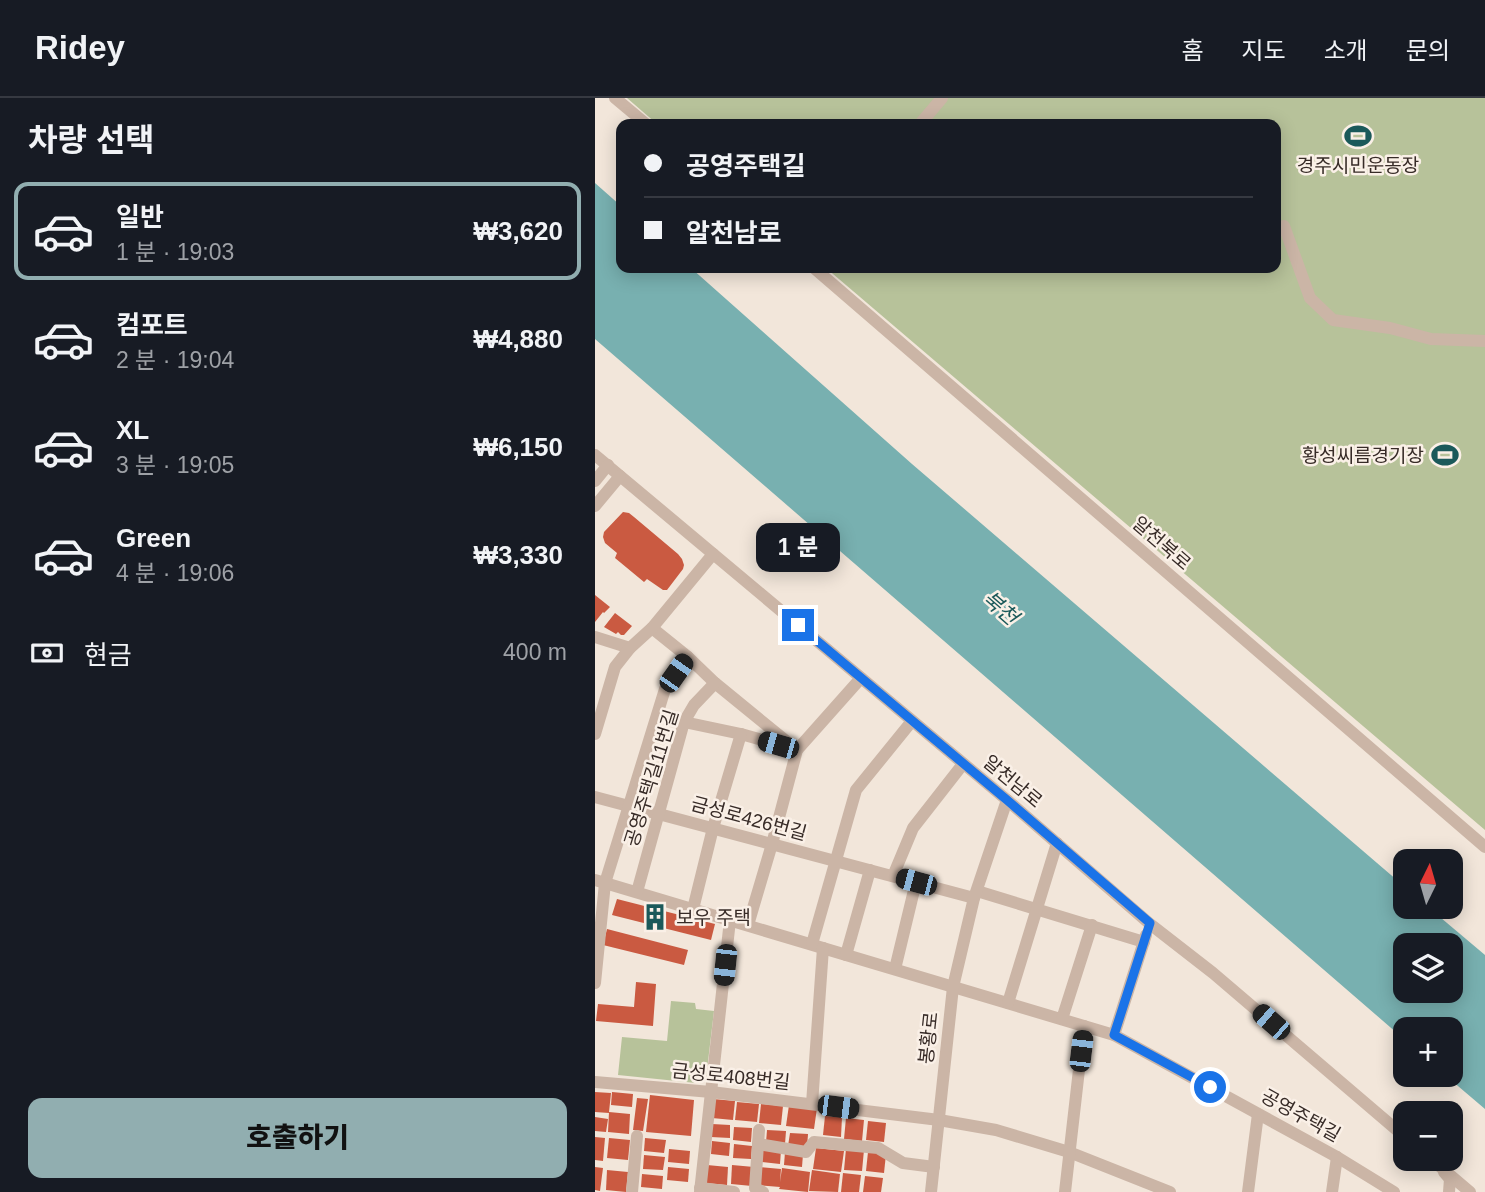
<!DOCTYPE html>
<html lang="ko">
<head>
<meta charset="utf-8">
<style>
	body { margin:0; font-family:Arial,"Noto Sans KR",sans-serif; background:#242831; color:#f1f3f6; height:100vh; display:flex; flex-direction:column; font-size:26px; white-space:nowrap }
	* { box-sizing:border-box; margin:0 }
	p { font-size:23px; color:#9ea1a6 }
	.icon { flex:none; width:38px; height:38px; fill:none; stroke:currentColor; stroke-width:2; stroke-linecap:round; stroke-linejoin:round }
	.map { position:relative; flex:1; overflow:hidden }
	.drawer { display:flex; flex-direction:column; background:#171b24; width:595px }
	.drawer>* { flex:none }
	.banner { position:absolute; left:21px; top:21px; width:665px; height:154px; border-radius:14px; box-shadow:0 4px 18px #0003; display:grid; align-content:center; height:154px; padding:0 28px; background:#171b24 }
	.needle { width:46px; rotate:5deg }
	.buttons { position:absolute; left:798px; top:751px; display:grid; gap:14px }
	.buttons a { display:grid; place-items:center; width:70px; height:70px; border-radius:14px; background:#171b24; box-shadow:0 4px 18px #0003; font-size:35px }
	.end { position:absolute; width:32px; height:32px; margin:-16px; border:9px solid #1a73e8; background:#fff; box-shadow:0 0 0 4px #fff }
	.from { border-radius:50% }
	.bubble { position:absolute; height:49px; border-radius:14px; background:#171b24; box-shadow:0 4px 18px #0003; font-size:23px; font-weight:800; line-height:49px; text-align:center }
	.car { position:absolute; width:21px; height:42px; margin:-21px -10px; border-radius:9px; box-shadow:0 0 5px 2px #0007; background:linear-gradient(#222 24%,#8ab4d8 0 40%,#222 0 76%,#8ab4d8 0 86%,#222 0) }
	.banner b { display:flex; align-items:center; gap:24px; height:66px; font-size:26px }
	.banner b+b { border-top:2px solid #363941 }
	.banner i { width:18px; height:18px; background:#f1f3f6 }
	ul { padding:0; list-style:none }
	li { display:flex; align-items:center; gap:21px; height:98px; margin:0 14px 10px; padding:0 14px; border:4px solid transparent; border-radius:14px }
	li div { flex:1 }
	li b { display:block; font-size:26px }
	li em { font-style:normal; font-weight:800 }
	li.active { border-color:#91aeb0 }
	li>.icon { width:63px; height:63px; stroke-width:1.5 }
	h2 { padding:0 28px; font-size:32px; line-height:84px }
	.pay { display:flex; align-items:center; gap:18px; height:77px; padding:0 28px; font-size:26px }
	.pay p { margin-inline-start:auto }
	.primary-button { display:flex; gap:14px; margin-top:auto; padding:14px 28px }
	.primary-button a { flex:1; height:80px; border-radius:14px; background:#91aeb0; color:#111; font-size:28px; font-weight:800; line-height:80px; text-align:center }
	header { display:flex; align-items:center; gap:42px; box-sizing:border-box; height:98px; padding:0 35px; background:#171b24; border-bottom:2px solid #363941 }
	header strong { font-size:33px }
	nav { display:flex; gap:38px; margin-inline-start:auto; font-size:24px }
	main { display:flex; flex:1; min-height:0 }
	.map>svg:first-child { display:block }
	.green { fill:#b7c29a }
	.water { fill:#78b0b0; fill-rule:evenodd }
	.building { fill:#ca5a41 }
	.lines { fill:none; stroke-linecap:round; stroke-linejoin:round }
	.minor { stroke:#cbb5a6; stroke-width:12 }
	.route { stroke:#1a73e8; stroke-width:9 }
	.labels { text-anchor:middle; stroke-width:5; stroke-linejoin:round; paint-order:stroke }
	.poi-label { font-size:19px; fill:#372b27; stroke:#faf0e7 }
	.street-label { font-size:19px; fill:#372b27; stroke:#faf0e7 }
	.water-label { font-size:21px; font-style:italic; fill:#1b595a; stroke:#faf0e7 }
</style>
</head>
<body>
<header>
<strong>Ridey</strong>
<nav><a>홈</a><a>지도</a><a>소개</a><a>문의</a></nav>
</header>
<main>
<section class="drawer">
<h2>차량 선택</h2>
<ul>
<li class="active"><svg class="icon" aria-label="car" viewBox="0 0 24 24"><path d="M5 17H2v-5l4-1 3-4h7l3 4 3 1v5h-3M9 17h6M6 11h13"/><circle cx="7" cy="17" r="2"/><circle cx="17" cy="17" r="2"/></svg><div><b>일반</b><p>1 분 · 19:03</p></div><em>₩3,620</em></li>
<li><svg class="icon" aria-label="car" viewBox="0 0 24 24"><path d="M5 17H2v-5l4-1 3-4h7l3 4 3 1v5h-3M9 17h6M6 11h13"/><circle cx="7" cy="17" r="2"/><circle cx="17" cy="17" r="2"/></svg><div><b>컴포트</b><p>2 분 · 19:04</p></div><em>₩4,880</em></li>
<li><svg class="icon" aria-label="car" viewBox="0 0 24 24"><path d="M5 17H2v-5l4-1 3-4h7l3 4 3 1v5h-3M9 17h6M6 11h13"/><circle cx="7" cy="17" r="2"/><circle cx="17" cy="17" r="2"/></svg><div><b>XL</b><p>3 분 · 19:05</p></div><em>₩6,150</em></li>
<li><svg class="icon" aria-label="car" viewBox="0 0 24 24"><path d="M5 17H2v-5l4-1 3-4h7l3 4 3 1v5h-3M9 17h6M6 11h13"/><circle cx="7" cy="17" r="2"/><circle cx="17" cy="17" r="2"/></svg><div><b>Green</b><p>4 분 · 19:06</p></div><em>₩3,330</em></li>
</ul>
<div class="pay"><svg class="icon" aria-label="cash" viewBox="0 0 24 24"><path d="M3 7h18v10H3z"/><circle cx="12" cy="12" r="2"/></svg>현금<p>400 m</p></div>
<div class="primary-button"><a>호출하기</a></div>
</section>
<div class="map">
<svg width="890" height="1094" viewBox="0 0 890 1094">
	<rect width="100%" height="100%" fill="#f2e6da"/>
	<g class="green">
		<path d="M32 0H890V732L231 170H681V26H62Z"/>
		<path d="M76 903 100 905 101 911 119 913 111 980 101 985 23 977 27 939 72 943Z"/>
	</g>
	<path class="water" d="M0 85 26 108V170H96L317 366 810 789V808L833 809 890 857V1011L850 977 856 976V931H810V942L0 241ZM810 847H856V892H810Z"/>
	<g class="building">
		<path d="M28 414 34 415 39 419 83 456 87 461 89 467 88 471 72 492H68L52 481 49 484 20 460 22 455 10 445 8 439 9 434Z"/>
		<path d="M0 497 15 509 9 515 8 514 0 524Z"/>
		<path d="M20 515 37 528 29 537H26L23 534 21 536 9 529Z"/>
		<path d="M22 801 120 826 116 842 17 817Z"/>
		<path d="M12 831 93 852 89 867 8 847Z"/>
		<path d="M41 884 61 886 58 928 1 923 3 906 39 909Z"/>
		<path d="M0 994 16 995 14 1014 35 1016 34 1036 13 1034 14 1014V1015L0 1014Z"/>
		<path d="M17 994 38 996 37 1009 16 1007Z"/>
		<path d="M55 997 99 1002 96 1038 51 1034Z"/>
		<path d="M42 1000 53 1001 48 1033 38 1032Z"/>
		<path d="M118 1001 140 1003 138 1022 117 1020Z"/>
		<path d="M142 1004 164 1006 162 1024 140 1022Z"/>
		<path d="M166 1006 188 1008 186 1027 164 1025Z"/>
		<path d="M194 1007 222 1010 219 1031 191 1028Z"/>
		<path d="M230 1018 247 1019 246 1039 228 1037Z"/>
		<path d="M0 1019 13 1021 11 1034 0 1033Z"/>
		<path d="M251 1020 269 1022 267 1043 249 1041Z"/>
		<path d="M273 1023 291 1025 289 1044 271 1042Z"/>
		<path d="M117 1026 135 1027V1040L116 1039Z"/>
		<path d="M139 1029 157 1030 156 1044 138 1042Z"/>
		<path d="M172 1032 191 1033 190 1046 171 1045Z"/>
		<path d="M195 1035 213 1036 212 1050 193 1048Z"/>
		<path d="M0 1039 10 1040 8 1063 0 1062Z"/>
		<path d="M14 1040 35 1042 33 1062 12 1060Z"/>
		<path d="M50 1040 71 1042 69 1055 49 1053Z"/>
		<path d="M117 1043 135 1045 134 1058 116 1056Z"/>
		<path d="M139 1046 157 1048 156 1061 138 1060Z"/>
		<path d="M221 1050 249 1053 246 1074 218 1071Z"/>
		<path d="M74 1051 95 1053 94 1066 73 1064Z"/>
		<path d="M168 1051 186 1052 185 1066 167 1064Z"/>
		<path d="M251 1051 269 1052 267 1073 249 1072Z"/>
		<path d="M190 1054 208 1056 207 1069 189 1067Z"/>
		<path d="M273 1054 291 1056 289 1075 271 1073Z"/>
		<path d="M49 1057 70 1059 68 1072 48 1071Z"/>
		<path d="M112 1067 133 1069 132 1087 110 1085Z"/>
		<path d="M137 1067 159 1069 157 1088 136 1086Z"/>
		<path d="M0 1069 8 1070 5 1093 0 1092Z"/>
		<path d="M73 1069 94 1071 93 1084 72 1082Z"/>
		<path d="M164 1069 186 1071 185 1084 187 1070 215 1074 213 1094 184 1091 185 1089 162 1087Z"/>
		<path d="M12 1072 33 1074 31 1094 11 1092Z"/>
		<path d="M217 1072 245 1076 243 1094 214 1093Z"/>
		<path d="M248 1075 266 1077 264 1094H246Z"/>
		<path d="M47 1076 68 1078 67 1091 46 1089Z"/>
		<path d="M270 1078 288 1080 286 1094H268Z"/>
	</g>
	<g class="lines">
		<g class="minor">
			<path d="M20 0 51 26"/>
			<path d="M325 26 347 0"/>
			<path d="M689 128 715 200 738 222 795 230 836 241 890 243"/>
			<path d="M219 170 890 749"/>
			<path d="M0 357 412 702 555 826 618 875 810 1039"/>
			<path d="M0 383 13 367"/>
			<path d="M0 408 25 378"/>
			<path d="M57 530 93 559 120 585 202 652"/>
			<path d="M0 539 35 550"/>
			<path d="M89 624 146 636 195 650"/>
			<path d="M0 636 20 569 35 550 57 530 118 456"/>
			<path d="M0 699 379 800"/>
			<path d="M298 778 318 730 368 666"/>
			<path d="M0 782 519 937 742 1059 799 1094"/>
			<path d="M382 793 549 844"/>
			<path d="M42 794 89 624 99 607 120 585"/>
			<path d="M98 811 118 730 146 636"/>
			<path d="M153 827 177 746 202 652 266 580"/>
			<path d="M217 846 261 692 317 623"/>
			<path d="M251 857 275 772"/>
			<path d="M300 871 321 784"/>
			<path d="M0 885 10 785 70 591 93 559"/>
			<path d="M413 905 462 745"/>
			<path d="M467 921 497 827"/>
			<path d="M519 937 551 837"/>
			<path d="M0 984 116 994 344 1022 401 1032 474 1054 575 1094"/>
			<path d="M217 1006 228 850"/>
			<path d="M164 1032 160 1090 168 1094"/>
			<path d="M163 1046 211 1054 219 1044 283 1050 308 1065 339 1069"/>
			<path d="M835 1060 875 1094"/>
			<path d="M849 1074 855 1081 854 1094"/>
			<path d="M105 1090 139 1094"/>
			<path d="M37 1094 42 1038"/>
			<path d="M105 1094 135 822"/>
			<path d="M336 1094 358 889 379 800 412 702"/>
			<path d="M470 1094 489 928"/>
			<path d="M653 1094 663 1016"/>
			<path d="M737 1094 742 1059"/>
		</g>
	</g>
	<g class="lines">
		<path class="route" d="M203 527 412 702 555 825 519 937 615 989"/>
	</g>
	<defs>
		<symbol id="stadium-bare" viewBox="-9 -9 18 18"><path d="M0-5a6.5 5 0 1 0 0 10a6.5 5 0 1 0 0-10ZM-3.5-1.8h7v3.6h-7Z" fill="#1b595a" stroke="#faf0e7" stroke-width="2.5" paint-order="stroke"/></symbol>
		<symbol id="building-bare" viewBox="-9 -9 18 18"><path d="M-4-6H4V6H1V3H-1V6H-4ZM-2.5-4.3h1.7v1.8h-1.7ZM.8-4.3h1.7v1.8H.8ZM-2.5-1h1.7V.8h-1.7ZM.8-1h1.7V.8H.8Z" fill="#1b595a" stroke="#faf0e7" stroke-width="2.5" paint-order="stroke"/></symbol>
	</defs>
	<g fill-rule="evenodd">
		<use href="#stadium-bare" x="744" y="19" width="38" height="38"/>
		<use href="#stadium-bare" x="831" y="338" width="38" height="38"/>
		<use href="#building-bare" x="41" y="800" width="38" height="38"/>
	</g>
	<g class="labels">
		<g class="poi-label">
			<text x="763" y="74">경주시민운동장</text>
			<text x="829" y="364" text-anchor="end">황성씨름경기장</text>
			<text x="81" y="826" text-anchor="start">보우 주택</text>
		</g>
		<g class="street-label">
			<text transform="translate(567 445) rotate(41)" y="7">알천북로</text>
			<text transform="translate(56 680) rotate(-73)" y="7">공영주택길11번길</text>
			<text transform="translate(418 683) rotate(40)" y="7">알천남로</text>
			<text transform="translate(154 720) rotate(15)" y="7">금성로426번길</text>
			<text transform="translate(333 940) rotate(-84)" y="7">봉황로</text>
			<text transform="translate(136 978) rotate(6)" y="7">금성로408번길</text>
			<text transform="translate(706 1017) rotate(29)" y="7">공영주택길</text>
		</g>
		<g class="water-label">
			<text transform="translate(405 510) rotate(41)" y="7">북천</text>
		</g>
	</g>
</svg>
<div class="buttons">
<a><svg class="needle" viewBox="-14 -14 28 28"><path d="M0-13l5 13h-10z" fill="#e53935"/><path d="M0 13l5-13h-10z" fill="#9ea1a6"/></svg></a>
<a><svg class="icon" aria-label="layers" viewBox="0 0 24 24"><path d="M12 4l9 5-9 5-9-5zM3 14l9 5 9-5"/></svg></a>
<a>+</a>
<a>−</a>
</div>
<i class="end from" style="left:615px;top:989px"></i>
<i class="end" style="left:203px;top:527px"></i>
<div class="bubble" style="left:161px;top:425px;width:84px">1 분</div>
<i class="car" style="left:81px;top:575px;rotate:35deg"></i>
<i class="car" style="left:183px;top:647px;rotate:286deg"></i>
<i class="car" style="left:321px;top:784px;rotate:285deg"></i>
<i class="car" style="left:130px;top:867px;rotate:186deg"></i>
<i class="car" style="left:676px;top:924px;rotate:311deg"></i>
<i class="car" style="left:486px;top:953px;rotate:7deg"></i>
<i class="car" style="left:243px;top:1009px;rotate:97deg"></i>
<div class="banner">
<b><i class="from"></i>공영주택길</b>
<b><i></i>알천남로</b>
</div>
</div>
</main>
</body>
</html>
